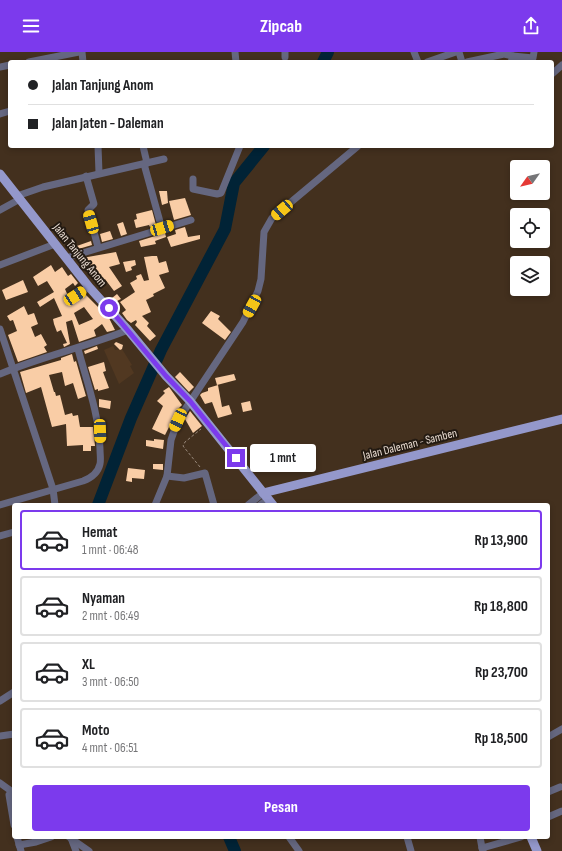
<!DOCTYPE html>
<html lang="id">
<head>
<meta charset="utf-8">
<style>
	body { margin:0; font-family:"Sofia Sans Condensed",sans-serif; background:#f6f6f6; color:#202124; height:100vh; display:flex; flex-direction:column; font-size:15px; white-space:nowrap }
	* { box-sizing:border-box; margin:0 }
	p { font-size:13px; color:#757577 }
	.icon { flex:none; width:22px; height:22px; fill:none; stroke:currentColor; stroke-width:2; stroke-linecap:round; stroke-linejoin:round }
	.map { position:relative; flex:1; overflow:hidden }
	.sheet { position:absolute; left:12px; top:451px; width:538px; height:336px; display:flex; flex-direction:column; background:#fff; border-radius:4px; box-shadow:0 2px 6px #0003 }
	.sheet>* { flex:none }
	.guide { position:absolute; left:8px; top:8px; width:546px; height:88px; border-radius:4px; box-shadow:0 2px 6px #0003; display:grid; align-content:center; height:88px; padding:0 20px; background:#fff }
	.needle { width:26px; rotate:236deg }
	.fabs { position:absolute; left:510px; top:108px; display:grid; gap:8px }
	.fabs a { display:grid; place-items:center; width:40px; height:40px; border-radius:4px; background:#fff; box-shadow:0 2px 6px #0003; font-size:20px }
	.end { position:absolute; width:18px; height:18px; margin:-9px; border:5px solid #7c3aed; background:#fff; box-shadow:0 0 0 2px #fff }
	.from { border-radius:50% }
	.bubble { position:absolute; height:28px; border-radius:4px; background:#fff; box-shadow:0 2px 6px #0003; font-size:13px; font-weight:700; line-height:28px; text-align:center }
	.car { position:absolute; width:12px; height:24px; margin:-12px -6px; border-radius:5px; box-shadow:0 0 3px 1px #0007; background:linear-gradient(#f5c518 24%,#345 0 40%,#f5c518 0 76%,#345 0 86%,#f5c518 0) }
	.guide b { display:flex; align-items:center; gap:14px; height:38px; font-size:15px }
	.guide b+b { border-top:1px solid #e0e0e0 }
	.guide i { width:10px; height:10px; background:#202124 }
	ul { padding:7px 0 0; list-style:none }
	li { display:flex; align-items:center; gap:12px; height:60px; margin:0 8px 6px; padding:0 12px; border:2px solid #e0e0e0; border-radius:4px }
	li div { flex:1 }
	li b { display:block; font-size:15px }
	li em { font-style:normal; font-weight:700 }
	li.selected { border-color:#7c3aed }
	li>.icon { width:36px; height:36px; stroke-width:1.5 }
	.action { display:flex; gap:8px; margin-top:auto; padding:8px 20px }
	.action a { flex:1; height:46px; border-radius:4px; background:#7c3aed; color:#fff; font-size:16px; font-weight:700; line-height:46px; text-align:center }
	header { display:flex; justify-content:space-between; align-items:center; height:52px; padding:0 20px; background:#7c3aed; color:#fff; font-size:18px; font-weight:700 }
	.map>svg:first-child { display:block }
	.built { fill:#513821 }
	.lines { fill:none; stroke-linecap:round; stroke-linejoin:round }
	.river { stroke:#012336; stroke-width:12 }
	.building { fill:#f9cda6; fill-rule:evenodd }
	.path { stroke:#978779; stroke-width:1; stroke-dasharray:3 2; stroke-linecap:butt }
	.minor { stroke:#656780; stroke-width:7 }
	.major { stroke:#9498cb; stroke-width:9 }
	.route { stroke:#7c3aed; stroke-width:5 }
	.labels { text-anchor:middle; stroke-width:4; stroke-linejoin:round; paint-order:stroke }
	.street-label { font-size:12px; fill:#e9dcd2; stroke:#231a12 }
</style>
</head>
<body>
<header><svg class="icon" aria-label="menu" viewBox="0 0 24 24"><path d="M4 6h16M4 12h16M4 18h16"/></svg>Zipcab<svg class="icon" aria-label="share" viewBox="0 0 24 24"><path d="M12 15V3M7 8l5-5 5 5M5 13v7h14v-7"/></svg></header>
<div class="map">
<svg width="562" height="799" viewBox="0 0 562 799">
	<rect width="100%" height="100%" fill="#43301e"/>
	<path class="built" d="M113 294 115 298 122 297 132 313 130 314 134 321 119 332 104 298Z"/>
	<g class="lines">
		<g class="river">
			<path d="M323 10 328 0"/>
			<path d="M98 453 131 366 161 298 225 177 234 131 264 94"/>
			<path d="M229 785 235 799"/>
		</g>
	</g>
	<g class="building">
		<path d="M159 139H167L168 151 162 153Z"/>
		<path d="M185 146 191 163 174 168 169 149Z"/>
		<path d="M152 158 156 173 150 175 149 173 136 176 134 168 137 167 136 162Z"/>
		<path d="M123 170 127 182 121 184 117 172Z"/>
		<path d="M185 175 188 185 200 183V187L171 195 167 185 176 182 175 178Z"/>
		<path d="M110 179 113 187 102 190 100 182Z"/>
		<path d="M165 181 166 185 155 189 156 192 141 195 139 189Z"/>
		<path d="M91 189 92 193 75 198 74 195Z"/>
		<path d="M116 200 120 212 109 215 122 234 114 239 105 227 101 230 95 220 91 223 88 217 89 216 82 206Z"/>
		<path d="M152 204H157L159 211 166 209 169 220 159 223 165 236 153 242 154 244 146 248 151 260 142 264 149 271 147 274 156 284 150 289 135 273 137 270 136 268 131 271 127 268 122 261 126 258 120 250 135 240 130 231 137 227 136 224 141 222 144 229 149 228 144 205Z"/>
		<path d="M135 208 136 213 131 215 132 218 126 220 123 210Z"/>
		<path d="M51 213 55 220 62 215 68 224 71 222 78 231 75 234 73 231 65 237 69 246 76 249 86 243 109 266 115 278 107 280 102 272 94 278 96 284 79 290 72 268 66 270 70 292 64 295 63 292 67 291 61 278 57 280 54 272 53 267 62 264 54 246 40 255 37 250 54 240 47 229 38 234 33 225ZM84 255 93 267 79 273 74 261Z"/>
		<path d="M23 228 28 240 6 248 2 238Z"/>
		<path d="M117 242 121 247 115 250 112 246Z"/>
		<path d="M24 254 28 263 34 261 38 272 31 275 35 285 41 282 47 293 44 295 47 300 18 310 8 283 17 279 13 268 10 269 7 264Z"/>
		<path d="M211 259 220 264 218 267 231 280 225 288 202 271Z"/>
		<path d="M116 290 123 293 122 297 120 298 114 292Z"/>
		<path d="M97 294 98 297 85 302 84 299Z"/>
		<path d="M72 302 74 310 76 309 86 344 78 347 73 331 65 334 62 320 49 323 54 340H55L56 344 60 343 65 363 72 361 73 364 78 363 80 375H93L95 394H91V399H83V393L67 394 66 372 52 375 41 335 26 341 20 320 61 308V306Z"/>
		<path d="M104 310 106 319 103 320 109 336 98 339V337L95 338 88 315Z"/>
		<path d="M180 320 194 335 189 340 175 325Z"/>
		<path d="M234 322 236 328 217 333 215 326Z"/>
		<path d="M218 333 222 355 229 353 232 362 218 366 212 350 205 352 200 343 202 341 208 339V336Z"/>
		<path d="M169 335 182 353 178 357 165 383 152 377 163 354 157 349 165 341 163 339Z"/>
		<path d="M99 347 111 349 110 357 99 355Z"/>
		<path d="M250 349 252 358 243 360 241 351Z"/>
		<path d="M190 359 202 374 193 381 185 367Z"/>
		<path d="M154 387 164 388 163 397 146 394V388L154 389Z"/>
		<path d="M153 412H163V418L153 417Z"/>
		<path d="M128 416 145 418 144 427 132 426V430L126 429Z"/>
	</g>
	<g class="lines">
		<path class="path" d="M200 415 183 394 185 390 201 377"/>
		<g class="minor">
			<path d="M82 0 83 10"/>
			<path d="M235 0 236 10"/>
			<path d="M285 0V5"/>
			<path d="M414 0 418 10"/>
			<path d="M459 0 462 10"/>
			<path d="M29 10 79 0"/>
			<path d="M427 10 456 0"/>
			<path d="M467 10 504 2 513 4"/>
			<path d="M511 10 513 4 533 6 534 0"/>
			<path d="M0 15 10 13"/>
			<path d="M552 22 562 13"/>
			<path d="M0 62 10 59"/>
			<path d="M98 94 99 121"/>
			<path d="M143 94 147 111"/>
			<path d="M144 112 162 177"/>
			<path d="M86 124 94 152 88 158 98 195"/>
			<path d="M193 127V137L217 142 221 141 240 94"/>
			<path d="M17 144 43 135 164 107"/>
			<path d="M0 158 20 147"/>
			<path d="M66 206 191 168"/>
			<path d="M0 213 55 192"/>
			<path d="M75 244 89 235"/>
			<path d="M0 277 53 437 55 453"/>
			<path d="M0 322C42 304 86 295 128 278"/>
			<path d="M167 424 184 426 205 421 214 453"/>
			<path d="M0 453 83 429C91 426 98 421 100 412 101 408 100 402 100 397 99 362 87 330 78 297"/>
			<path d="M155 453 167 424 171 388 178 368 243 270 258 239 261 227 264 180 272 166 358 94"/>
			<path d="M248 453 263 441"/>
			<path d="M260 453 268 447"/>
			<path d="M0 484 14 480"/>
			<path d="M0 649 14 640"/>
			<path d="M0 684 14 682"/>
			<path d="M548 685 562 677"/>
			<path d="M0 731 14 741"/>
			<path d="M548 740 560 735"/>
			<path d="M9 743 14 773"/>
			<path d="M548 765 562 759"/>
			<path d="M17 785 21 799"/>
			<path d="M69 785 89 799"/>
			<path d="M289 785 299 799"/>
			<path d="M407 785 411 799"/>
			<path d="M480 785 482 796"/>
			<path d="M71 786 76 799"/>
			<path d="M19 793 36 790 51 785"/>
			<path d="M483 799 482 796 521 785"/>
		</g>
		<g class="major">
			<path d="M0 122 89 235 128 278 166 324 190 349 273 453"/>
			<path d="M263 441 562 367"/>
			<path d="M531 785 537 799"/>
		</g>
	</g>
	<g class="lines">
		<path class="route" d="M109 256 166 324 190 349 236 406"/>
	</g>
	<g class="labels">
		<g class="street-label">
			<text transform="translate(80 203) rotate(51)" y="4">Jalan Tanjung Anom</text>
			<text transform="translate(410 392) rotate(-14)" y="4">Jalan Daleman - Samben</text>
		</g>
	</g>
</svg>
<div class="fabs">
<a><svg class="needle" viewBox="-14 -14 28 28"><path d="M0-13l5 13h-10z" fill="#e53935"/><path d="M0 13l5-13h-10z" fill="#757577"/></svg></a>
<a><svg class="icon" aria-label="locate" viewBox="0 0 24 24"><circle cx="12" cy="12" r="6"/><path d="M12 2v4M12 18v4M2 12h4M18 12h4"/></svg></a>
<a><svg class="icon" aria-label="layers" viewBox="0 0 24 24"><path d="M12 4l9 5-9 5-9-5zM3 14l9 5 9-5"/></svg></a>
</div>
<i class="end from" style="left:109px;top:256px"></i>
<i class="end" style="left:236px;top:406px"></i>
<div class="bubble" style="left:250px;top:392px;width:66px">1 mnt</div>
<i class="car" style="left:282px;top:158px;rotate:229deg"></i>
<i class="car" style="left:91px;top:170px;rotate:344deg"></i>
<i class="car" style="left:162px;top:176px;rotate:73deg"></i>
<i class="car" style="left:75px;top:244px;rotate:57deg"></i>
<i class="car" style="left:252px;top:254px;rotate:209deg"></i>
<i class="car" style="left:178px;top:368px;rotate:205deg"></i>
<i class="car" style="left:100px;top:379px;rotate:178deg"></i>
<div class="guide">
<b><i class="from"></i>Jalan Tanjung Anom</b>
<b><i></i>Jalan Jaten - Daleman</b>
</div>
<section class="sheet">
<ul>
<li class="selected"><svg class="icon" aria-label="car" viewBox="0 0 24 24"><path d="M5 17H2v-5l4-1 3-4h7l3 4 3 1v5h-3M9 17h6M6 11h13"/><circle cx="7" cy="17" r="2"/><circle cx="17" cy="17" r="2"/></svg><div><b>Hemat</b><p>1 mnt · 06:48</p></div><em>Rp 13,900</em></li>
<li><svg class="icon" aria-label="car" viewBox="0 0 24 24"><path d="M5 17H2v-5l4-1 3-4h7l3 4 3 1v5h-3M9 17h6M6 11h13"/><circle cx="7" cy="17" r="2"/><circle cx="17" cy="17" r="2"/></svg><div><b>Nyaman</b><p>2 mnt · 06:49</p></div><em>Rp 18,800</em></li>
<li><svg class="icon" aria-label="car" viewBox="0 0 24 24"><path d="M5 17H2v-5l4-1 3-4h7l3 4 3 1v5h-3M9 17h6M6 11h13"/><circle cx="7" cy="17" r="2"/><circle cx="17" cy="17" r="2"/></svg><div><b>XL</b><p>3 mnt · 06:50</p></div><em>Rp 23,700</em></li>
<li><svg class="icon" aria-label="car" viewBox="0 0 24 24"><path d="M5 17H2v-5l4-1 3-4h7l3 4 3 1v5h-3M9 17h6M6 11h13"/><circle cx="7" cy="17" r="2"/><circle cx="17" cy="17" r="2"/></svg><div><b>Moto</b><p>4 mnt · 06:51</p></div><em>Rp 18,500</em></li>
</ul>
<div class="action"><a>Pesan</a></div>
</section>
</div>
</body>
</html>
